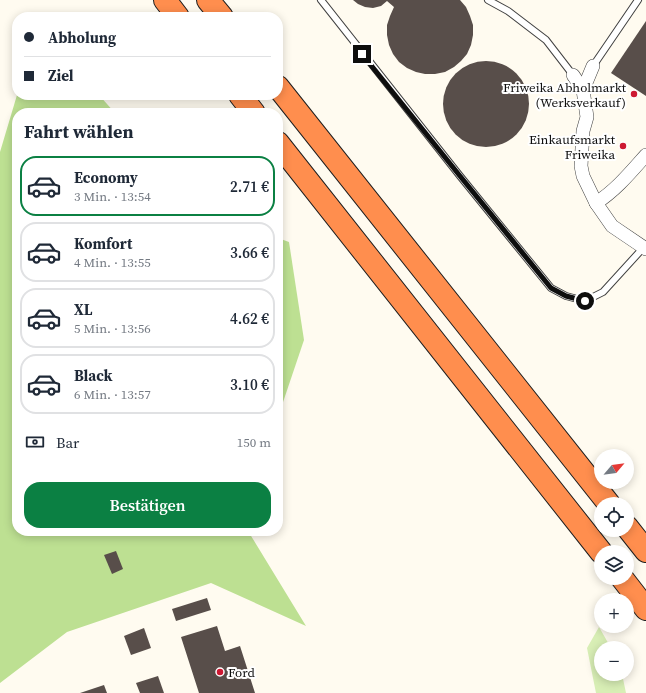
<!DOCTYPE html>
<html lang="de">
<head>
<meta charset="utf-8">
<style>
	body { margin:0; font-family:"Source Serif 4",serif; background:#f6f6f7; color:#1f2937; height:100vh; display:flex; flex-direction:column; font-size:15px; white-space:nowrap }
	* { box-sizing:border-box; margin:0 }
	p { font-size:13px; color:#747a83 }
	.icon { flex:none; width:22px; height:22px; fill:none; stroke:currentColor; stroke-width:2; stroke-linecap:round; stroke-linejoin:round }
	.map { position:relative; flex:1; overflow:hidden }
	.sheet { position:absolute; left:12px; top:108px; width:271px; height:428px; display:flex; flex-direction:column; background:#fff; border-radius:16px; box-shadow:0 2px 10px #0003 }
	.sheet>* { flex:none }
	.hud { position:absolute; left:12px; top:12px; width:271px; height:88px; border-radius:16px; box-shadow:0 2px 10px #0003; display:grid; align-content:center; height:88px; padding:0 12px; background:#fff }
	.needle { width:26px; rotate:61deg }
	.fabs { position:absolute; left:594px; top:449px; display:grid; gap:8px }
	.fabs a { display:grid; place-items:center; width:40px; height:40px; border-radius:50%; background:#fff; box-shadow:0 2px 10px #0003; font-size:20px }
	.end { position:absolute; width:18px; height:18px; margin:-9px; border:5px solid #0e0e0e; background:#fff; box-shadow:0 0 0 2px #fff }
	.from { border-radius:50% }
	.hud b { display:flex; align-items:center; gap:14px; height:38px; font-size:15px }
	.hud b+b { border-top:1px solid #e0e1e3 }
	.hud i { width:10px; height:10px; background:#1f2937 }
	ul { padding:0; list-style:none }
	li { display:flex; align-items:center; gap:12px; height:60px; margin:0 8px 6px; padding:0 4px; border:2px solid #e0e1e3; border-radius:16px }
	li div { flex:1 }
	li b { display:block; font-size:15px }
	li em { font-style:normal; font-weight:600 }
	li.active { border-color:#0b8043 }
	li>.icon { width:36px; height:36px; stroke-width:1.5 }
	h2 { padding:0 12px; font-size:18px; line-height:48px }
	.pay { display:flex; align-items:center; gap:10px; height:44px; padding:0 12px; font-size:15px }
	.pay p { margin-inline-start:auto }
	.button { display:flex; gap:8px; margin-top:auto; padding:8px 12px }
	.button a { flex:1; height:46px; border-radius:16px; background:#0b8043; color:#fff; font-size:16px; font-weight:600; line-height:46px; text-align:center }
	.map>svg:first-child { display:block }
	.green { fill:#d8eeb5 }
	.forest { fill:#bde092 }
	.building { fill:#584e4a }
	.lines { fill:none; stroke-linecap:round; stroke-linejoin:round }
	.lane-casing { stroke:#414141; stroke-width:8 }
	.street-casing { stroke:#414141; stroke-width:14 }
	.highway-casing { stroke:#1f1f1f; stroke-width:24 }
	.lane { stroke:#fff; stroke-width:6 }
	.street { stroke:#fff; stroke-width:13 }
	.highway { stroke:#ff8e4e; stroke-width:22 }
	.route { stroke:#0e0e0e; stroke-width:5 }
	.poi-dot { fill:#cd1832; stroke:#fff; stroke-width:1.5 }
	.labels { text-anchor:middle; stroke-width:4; stroke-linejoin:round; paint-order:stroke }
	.poi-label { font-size:13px; fill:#0e0e0e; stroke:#fff; text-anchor:end }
</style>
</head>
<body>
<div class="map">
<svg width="646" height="693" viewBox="0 0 646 693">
	<rect width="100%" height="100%" fill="#fffbf0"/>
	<path class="green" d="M599 627 611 648H601V674H622L626 693H596L587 648Z"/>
	<g class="forest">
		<path d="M17 95H99L115 113H17V531H248L306 626 211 583 67 632 0 683V152Z"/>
		<path d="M278 238 289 242 304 340 278 417Z"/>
	</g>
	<g class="building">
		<path d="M353 0H460L466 7 470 16 473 25V35L471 45 467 54 461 61 454 67 445 72 435 74H425L416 72 407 68 399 62 393 54 389 45 387 35V25L390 16 394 7 387 1 381 6 373 8 365 7 358 4Z"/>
		<path d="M646 21V96L611 73Z"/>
		<circle cx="486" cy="104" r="43"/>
		<path d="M116 551 123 569 112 574 104 555Z"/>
		<path d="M207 598 211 610 176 621 172 609Z"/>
		<path d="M217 626 225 651 240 646 255 693H199L181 637Z"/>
		<path d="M144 628 151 648 131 655 124 636Z"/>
		<path d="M158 676 164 693H140L136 683Z"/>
		<path d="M104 685 107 693H80Z"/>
	</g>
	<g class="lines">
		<defs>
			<g id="lane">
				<path d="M321 0 460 176 551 288 566 296 585 301 603 292 644 247"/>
				<path d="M488 0 508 11 546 40 573 75"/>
				<path d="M593 66 638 0"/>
			</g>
			<g id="street">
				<path d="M593 66 583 90 587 117 583 131 581 166 583 176 596 203"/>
				<path d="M573 75 583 90"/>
				<path d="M646 155C630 173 616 190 596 203L612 226 646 249"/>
			</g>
			<g id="highway">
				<path d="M165 0 178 17"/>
				<path d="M208 0 222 17"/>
				<path d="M278 87 609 504"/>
				<path d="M240 95 254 113"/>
				<path d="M278 143 601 552"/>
				<path d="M627 527 646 551"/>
				<path d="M622 578 646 609"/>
			</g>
		</defs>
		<use href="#lane" class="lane-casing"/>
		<use href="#street" class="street-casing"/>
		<use href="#highway" class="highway-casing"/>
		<use href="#lane" class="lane"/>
		<use href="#street" class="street"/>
		<use href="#highway" class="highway"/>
	</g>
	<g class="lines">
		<path class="route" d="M362 54 460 176 551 288 566 296 585 301"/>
	</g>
	<g class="poi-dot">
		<circle cx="634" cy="94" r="4"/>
		<circle cx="623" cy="146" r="4"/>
		<circle cx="220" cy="672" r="4"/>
	</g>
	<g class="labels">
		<g class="poi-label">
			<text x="626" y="92">Friweika Abholmarkt<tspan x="626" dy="15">(Werksverkauf)</tspan></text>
			<text x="615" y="144">Einkaufsmarkt<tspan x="615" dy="15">Friweika</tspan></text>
			<text x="228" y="677" text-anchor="start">Ford</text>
		</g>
	</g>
</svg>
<div class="fabs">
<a><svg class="needle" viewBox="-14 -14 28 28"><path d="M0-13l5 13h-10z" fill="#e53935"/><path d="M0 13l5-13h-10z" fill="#747a83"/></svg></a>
<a><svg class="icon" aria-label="locate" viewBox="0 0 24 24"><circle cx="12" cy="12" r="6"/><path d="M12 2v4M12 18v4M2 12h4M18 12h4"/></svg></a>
<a><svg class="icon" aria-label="layers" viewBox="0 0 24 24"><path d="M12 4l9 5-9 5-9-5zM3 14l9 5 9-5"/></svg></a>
<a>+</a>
<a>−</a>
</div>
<i class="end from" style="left:585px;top:301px"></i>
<i class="end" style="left:362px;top:54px"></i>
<div class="hud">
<b><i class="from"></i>Abholung</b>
<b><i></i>Ziel</b>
</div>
<section class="sheet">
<h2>Fahrt wählen</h2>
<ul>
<li class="active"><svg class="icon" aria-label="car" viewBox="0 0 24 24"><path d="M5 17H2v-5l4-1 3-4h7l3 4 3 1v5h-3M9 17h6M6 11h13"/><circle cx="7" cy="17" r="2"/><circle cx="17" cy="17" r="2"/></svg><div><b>Economy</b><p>3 Min. · 13:54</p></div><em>2.71 €</em></li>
<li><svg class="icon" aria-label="car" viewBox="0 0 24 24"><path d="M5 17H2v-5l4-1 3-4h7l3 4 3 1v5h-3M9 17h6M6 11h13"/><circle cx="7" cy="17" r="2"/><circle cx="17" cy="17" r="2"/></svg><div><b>Komfort</b><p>4 Min. · 13:55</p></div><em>3.66 €</em></li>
<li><svg class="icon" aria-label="car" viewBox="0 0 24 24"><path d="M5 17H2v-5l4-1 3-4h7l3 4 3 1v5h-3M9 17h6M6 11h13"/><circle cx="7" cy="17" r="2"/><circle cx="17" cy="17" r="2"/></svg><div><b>XL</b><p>5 Min. · 13:56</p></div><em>4.62 €</em></li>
<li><svg class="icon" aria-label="car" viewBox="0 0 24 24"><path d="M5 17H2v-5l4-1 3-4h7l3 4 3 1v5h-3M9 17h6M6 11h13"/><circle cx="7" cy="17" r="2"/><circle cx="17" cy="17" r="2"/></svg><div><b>Black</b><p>6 Min. · 13:57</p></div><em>3.10 €</em></li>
</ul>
<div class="pay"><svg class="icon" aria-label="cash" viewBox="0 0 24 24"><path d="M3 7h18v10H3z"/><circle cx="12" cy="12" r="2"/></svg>Bar<p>150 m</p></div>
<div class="button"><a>Bestätigen</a></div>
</section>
</div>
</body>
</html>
